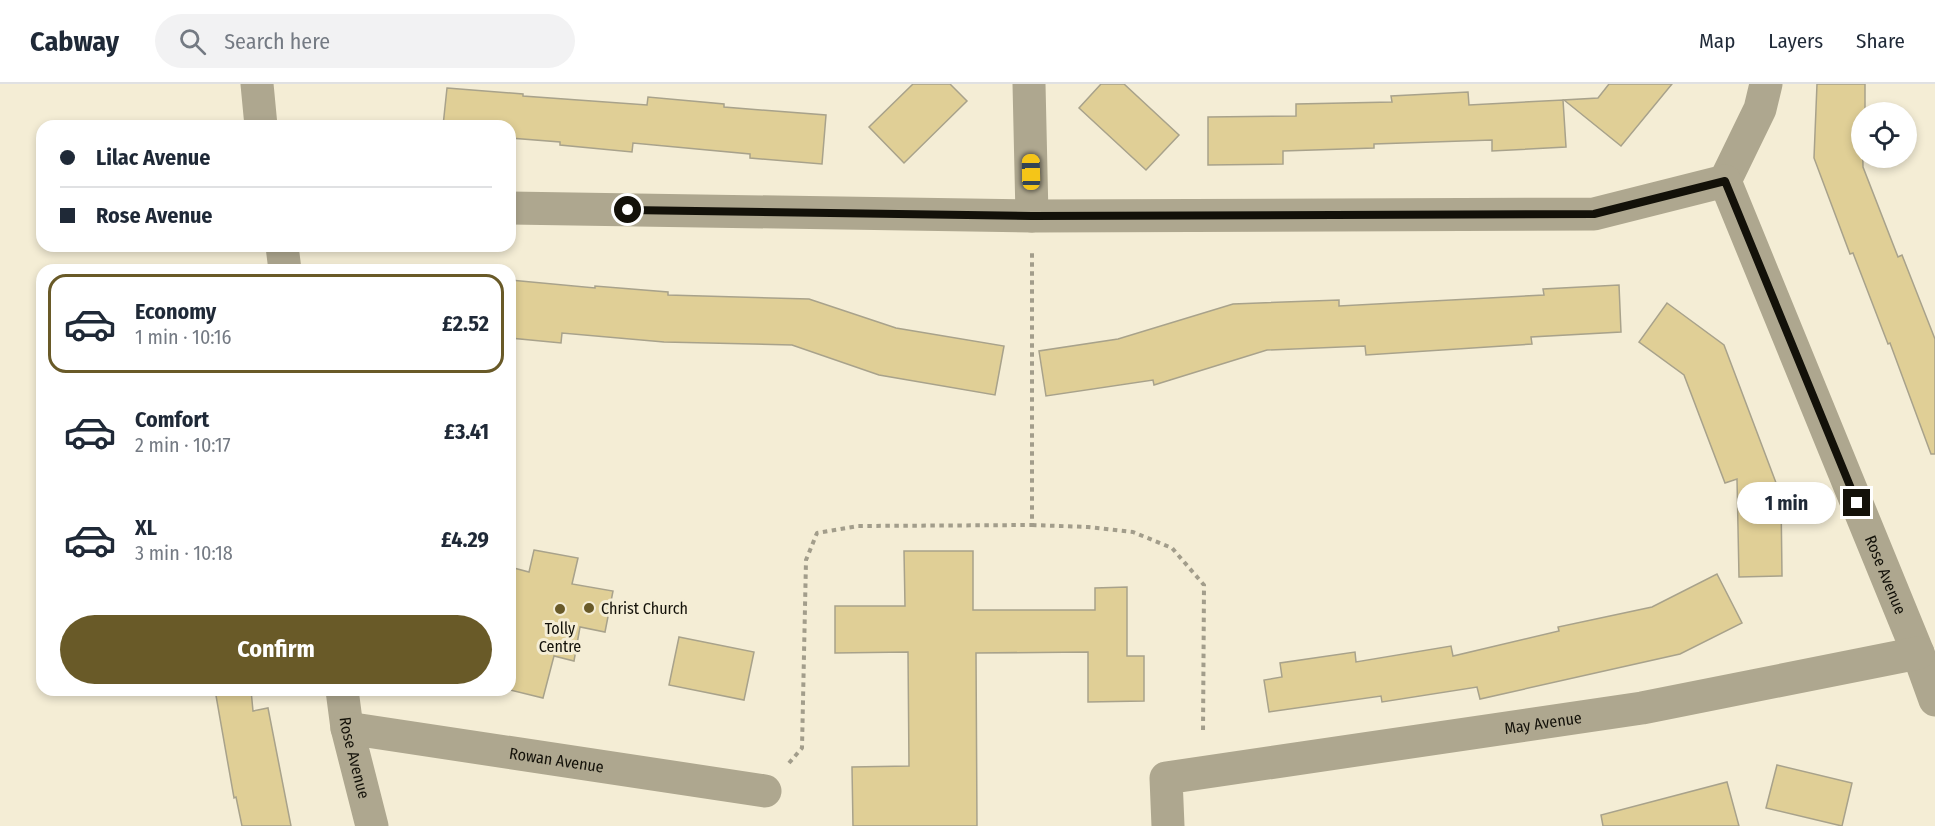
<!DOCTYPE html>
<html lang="en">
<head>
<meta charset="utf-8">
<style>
	body { margin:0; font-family:"Fira Sans Condensed",sans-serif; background:#f2f2f3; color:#1f2937; height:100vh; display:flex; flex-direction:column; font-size:22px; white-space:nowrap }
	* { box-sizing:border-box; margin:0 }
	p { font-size:20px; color:#747a83 }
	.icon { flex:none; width:33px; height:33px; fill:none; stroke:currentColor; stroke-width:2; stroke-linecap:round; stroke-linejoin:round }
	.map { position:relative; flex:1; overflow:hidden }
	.side { position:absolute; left:36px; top:180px; width:480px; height:432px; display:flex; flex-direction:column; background:#fff; border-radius:18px; box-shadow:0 3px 9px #0003 }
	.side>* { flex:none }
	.banner { position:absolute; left:36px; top:36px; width:480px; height:132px; border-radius:18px; box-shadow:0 3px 9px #0003; display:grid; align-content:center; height:132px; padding:0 24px; background:#fff }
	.buttons { position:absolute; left:1851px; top:18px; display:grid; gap:12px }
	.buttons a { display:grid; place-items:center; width:66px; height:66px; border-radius:50%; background:#fff; box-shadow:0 3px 9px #0003; font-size:30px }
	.end { position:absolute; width:27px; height:27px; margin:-14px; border:8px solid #131109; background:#fff; box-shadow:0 0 0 3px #fff }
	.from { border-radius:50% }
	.bubble { position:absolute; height:42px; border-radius:21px; background:#fff; box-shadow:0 3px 9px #0003; font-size:20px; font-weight:700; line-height:42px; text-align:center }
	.car { position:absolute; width:18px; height:36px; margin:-18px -9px; border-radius:8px; box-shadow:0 0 4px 2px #0007; background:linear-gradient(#f5c518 24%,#345 0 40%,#f5c518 0 76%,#345 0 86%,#f5c518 0) }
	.banner b { display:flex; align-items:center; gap:21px; height:57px; font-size:22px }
	.banner b+b { border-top:2px solid #e0e1e3 }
	.banner i { width:15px; height:15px; background:#1f2937 }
	ul { padding:10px 0 0; list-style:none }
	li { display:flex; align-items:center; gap:18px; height:99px; margin:0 12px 9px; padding:0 12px; border:3px solid transparent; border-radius:18px }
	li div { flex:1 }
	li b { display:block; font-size:22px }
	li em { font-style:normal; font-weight:700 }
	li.active { border-color:#695a28 }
	li>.icon { width:54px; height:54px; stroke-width:1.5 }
	.action { display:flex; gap:12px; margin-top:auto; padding:12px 24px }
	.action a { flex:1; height:69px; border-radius:36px; background:#695a28; color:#fff; font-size:24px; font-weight:700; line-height:69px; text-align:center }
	header { display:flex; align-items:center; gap:36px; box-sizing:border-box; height:84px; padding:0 30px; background:#fff; border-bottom:2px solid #e0e1e3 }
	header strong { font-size:28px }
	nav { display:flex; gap:33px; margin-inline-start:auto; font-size:21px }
	.search { width:420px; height:54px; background:#f2f2f3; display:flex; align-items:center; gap:15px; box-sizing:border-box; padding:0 21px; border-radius:33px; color:#747a83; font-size:22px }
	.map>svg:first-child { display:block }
	.building { fill:#e0cf96; stroke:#a8a28b; stroke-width:1.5 }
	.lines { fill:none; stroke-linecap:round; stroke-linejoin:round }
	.path { stroke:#a29d8b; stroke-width:4; stroke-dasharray:4.5 4.5; stroke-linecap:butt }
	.minor { stroke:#aea78f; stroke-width:33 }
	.route { stroke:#131109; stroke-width:8 }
	.poi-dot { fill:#695a28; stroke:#f4edd5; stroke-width:2 }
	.labels { text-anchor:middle; stroke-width:6; stroke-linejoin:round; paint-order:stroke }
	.street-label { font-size:16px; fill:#131109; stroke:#f4edd5 }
	.poi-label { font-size:16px; fill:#131109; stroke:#f4edd5; text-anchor:start }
</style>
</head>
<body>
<header>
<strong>Cabway</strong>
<div class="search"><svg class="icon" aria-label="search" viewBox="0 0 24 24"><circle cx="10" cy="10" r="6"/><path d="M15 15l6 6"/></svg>Search here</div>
<nav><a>Map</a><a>Layers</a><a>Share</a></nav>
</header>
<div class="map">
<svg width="1935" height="742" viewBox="0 0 1935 742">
	<rect width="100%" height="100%" fill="#f4edd5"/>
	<g class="building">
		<path d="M913 0H950L967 17 904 79 869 43Z"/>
		<path d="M1101 0H1124L1179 51 1146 86 1079 24Z"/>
		<path d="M1609 0H1672L1621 62 1564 16 1598 14Z"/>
		<path d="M1817 0H1865V28H1862L1863 83 1898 173 1902 171 1935 255V370H1931L1890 259 1888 260 1853 169 1850 170 1814 74Z"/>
		<path d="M447 4 523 10V12L647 21 648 13 724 20V23L826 31 822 80 750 74V70L633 59 632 68 560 61V58L510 54V42H443Z"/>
		<path d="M1468 8 1469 21 1563 16 1566 63 1492 67V56L1374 60V64L1283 67V80L1208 81V33L1296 32V20L1392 18 1391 12Z"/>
		<path d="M510 196 595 204V202L668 208V211L809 215 896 244 1004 262 995 311 879 291 792 261 664 258 562 249 561 259 510 254Z"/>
		<path d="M1619 201 1621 248 1531 253 1532 260 1366 271 1365 262 1267 266 1154 301 1153 296 1046 312 1039 267 1118 255 1233 220 1339 216V222L1544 211 1543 205Z"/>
		<path d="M1667 219 1724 261 1781 412 1782 492 1739 493 1737 395 1725 399 1684 291 1639 258Z"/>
		<path d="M534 466 578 474 572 500 613 507 605 548 580 543 574 577 554 572 543 614 510 606V483L529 488Z"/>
		<path d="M904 467H973V526H1095V504L1127 503V572H1144V617L1088 618V568L976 569 977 742H853L852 683 909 682 908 568 835 569V522H905Z"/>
		<path d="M1717 490 1742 539 1680 570 1480 615 1477 603 1382 618 1381 612 1269 628 1264 596 1282 593 1280 579 1355 568 1356 578 1451 562 1453 572 1559 547 1558 543 1652 523Z"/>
		<path d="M679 553 754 568 744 616 669 601Z"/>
		<path d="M215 606H251L253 627 268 624 291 742H242L236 713 234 714Z"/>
		<path d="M1777 681 1852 699 1842 742 1766 724Z"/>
		<path d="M1727 698 1739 742H1603L1601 731Z"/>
	</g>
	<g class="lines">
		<g class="path">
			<path d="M1032 441 1088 443 1133 448 1172 464 1204 501 1203 650"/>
			<path d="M789 679 802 664 806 476 817 449 858 442 1032 441V169"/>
		</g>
		<g class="minor">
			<path d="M257 0 261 42"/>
			<path d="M1029 0 1032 132"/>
			<path id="s1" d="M1766 0 1760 25 1725 97 1918 569 1935 616"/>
			<path d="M510 124 1032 132 1594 130 1725 97"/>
			<path d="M282 162 285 186"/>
			<path id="s2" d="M342 606 347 644 372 742"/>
			<path id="s3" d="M347 644 765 707"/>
			<path id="s4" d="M1168 742 1166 694 1642 624 1918 569"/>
		</g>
	</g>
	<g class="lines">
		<path class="route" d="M628 126 1032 132 1594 130 1725 97 1857 419"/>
	</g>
	<g class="poi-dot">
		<circle cx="589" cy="524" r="6"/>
		<circle cx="560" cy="525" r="6"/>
	</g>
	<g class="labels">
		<g class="street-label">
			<text dy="6" stroke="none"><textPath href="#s1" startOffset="531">Rose Avenue</textPath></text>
			<text dy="6" stroke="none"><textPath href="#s4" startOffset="429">May Avenue</textPath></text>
			<text dy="6" stroke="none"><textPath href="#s2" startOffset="69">Rose Avenue</textPath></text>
			<text dy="6" stroke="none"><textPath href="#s3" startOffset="212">Rowan Avenue</textPath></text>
		</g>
		<g class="poi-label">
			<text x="601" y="530">Christ Church</text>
			<text x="560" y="550" text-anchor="middle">Tolly<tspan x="560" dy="18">Centre</tspan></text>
		</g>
	</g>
</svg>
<div class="buttons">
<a><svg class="icon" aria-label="locate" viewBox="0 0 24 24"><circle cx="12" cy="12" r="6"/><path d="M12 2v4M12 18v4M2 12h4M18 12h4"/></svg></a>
</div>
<i class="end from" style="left:628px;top:126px"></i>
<i class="end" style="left:1857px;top:419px"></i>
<div class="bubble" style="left:1737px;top:398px;width:99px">1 min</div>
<i class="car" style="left:1031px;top:88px;rotate:359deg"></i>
<div class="banner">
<b><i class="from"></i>Lilac Avenue</b>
<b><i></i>Rose Avenue</b>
</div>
<section class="side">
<ul>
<li class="active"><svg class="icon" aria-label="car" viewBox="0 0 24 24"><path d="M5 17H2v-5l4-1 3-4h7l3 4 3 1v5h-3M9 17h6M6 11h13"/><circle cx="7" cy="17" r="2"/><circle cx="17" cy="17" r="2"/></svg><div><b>Economy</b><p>1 min · 10:16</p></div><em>£2.52</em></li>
<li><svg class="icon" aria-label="car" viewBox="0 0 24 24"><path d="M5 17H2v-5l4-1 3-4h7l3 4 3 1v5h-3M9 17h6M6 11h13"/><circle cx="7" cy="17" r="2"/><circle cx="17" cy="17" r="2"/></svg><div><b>Comfort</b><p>2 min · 10:17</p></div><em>£3.41</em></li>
<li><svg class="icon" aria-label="car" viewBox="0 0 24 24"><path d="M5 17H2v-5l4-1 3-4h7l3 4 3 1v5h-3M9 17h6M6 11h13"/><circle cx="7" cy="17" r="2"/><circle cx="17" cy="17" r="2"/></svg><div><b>XL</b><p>3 min · 10:18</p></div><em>£4.29</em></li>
</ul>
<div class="action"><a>Confirm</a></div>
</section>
</div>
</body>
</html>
